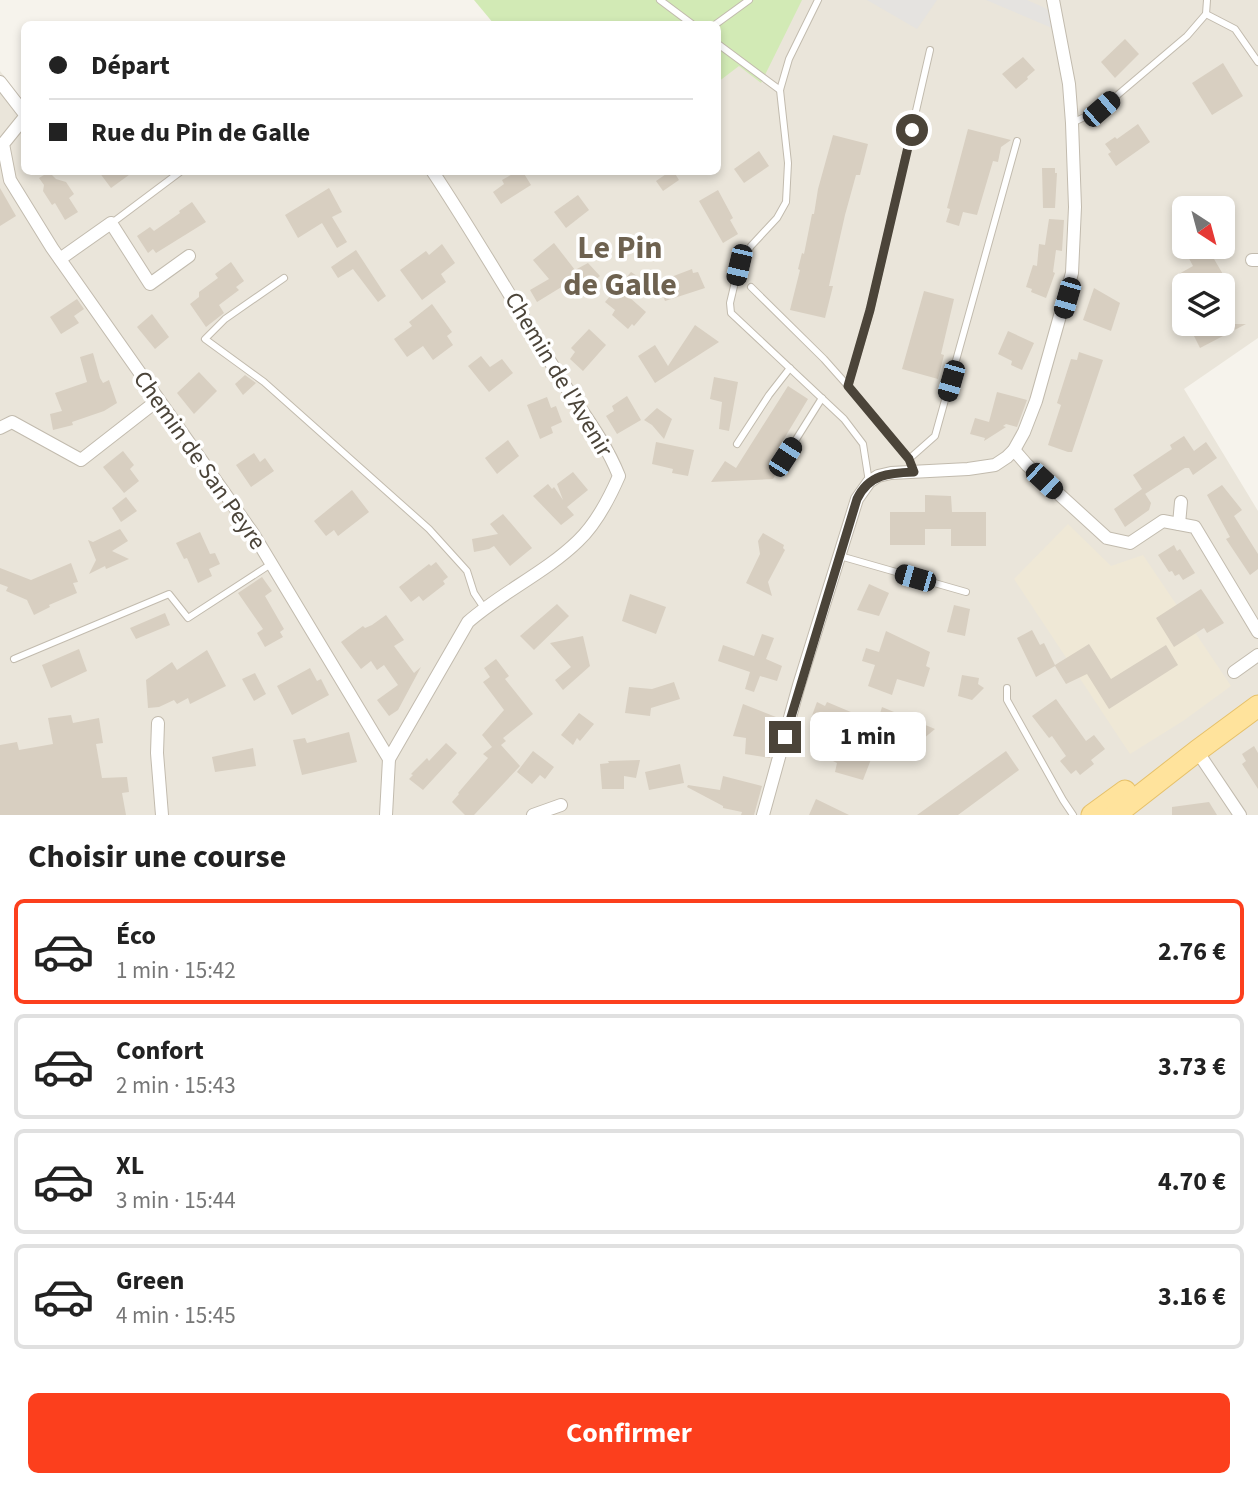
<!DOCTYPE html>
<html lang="fr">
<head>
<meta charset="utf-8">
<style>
	body { margin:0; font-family:"Source Sans 3",sans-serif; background:#f6f6f6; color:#222; height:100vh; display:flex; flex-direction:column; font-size:26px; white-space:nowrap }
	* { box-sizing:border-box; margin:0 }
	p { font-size:23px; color:#767676 }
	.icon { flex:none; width:38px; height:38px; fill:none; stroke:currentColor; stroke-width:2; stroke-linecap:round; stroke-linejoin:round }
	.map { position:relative; height:815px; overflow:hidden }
	.drawer { display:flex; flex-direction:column; background:#fff; flex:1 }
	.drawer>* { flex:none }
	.banner { position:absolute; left:21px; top:21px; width:700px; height:154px; border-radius:10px; box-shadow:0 4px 10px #0003; display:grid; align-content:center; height:154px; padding:0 28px; background:#fff }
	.needle { width:46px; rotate:144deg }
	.tools { position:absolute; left:1172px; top:196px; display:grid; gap:14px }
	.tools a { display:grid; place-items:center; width:63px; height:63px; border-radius:10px; background:#fff; box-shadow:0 4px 10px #0003; font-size:35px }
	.end { position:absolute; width:32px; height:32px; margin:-16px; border:9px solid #4b4439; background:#fff; box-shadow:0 0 0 4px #fff }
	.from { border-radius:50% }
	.bubble { position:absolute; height:49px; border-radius:10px; background:#fff; box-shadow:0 4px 10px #0003; font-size:23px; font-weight:700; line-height:49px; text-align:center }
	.car { position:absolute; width:21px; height:42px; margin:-21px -10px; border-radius:9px; box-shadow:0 0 5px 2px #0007; background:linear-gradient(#222 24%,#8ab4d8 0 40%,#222 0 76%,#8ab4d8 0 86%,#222 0) }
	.banner b { display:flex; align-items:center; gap:24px; height:66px; font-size:26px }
	.banner b+b { border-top:2px solid #e0e0e0 }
	.banner i { width:18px; height:18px; background:#222 }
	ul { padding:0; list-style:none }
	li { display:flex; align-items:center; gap:21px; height:105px; margin:0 14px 10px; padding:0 14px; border:4px solid #e0e0e0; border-radius:10px }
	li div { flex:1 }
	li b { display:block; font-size:26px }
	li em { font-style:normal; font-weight:700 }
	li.selected { border-color:#fc3f1d }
	li>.icon { width:63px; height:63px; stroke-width:1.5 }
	h2 { padding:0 28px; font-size:32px; line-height:84px }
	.button { display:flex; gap:14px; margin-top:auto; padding:14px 28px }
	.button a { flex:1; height:80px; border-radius:10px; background:#fc3f1d; color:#fff; font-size:28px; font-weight:700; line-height:80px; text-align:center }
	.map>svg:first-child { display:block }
	.residential { fill:#eae5da; fill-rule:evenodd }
	.education { fill:#efe8d6 }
	.green { fill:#d2eab5 }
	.parking { fill:#e5e3e0 }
	.building { fill:#d8cfc1 }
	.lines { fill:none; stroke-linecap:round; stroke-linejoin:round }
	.lane-casing { stroke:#c2bbae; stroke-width:8 }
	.street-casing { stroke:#c2bbae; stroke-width:14 }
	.primary-casing { stroke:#e6c16a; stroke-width:23 }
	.lane { stroke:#fff; stroke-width:6 }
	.street { stroke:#fff; stroke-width:12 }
	.primary { stroke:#ffe39c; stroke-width:21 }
	.route { stroke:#4b4439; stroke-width:9 }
	.labels { text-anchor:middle; stroke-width:7; stroke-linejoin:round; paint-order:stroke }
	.street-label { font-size:24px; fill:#4b4439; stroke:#fff }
	.district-label { font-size:32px; font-weight:bold; fill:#6e6250; stroke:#fff }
</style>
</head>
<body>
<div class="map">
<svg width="1258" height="815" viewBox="0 0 1258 815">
	<rect width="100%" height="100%" fill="#f6f3ec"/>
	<path class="residential" d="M647 0H1258V338L1184 389 1258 511V815H0V71L24 102V172H718V24ZM1185 208H1223V247H1185ZM1185 285H1223V324H1185Z"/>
	<path class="education" d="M1068 524 1111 566 1143 555 1231 686 1183 721 1130 754 1014 579Z"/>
	<path class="green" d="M474 0H802L761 83 739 66 718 82V24H494Z"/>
	<g class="parking">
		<path d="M867 0H937L917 29Z"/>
		<path d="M986 0H1027L1043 7 1055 14 1059 31Z"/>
	</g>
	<g class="building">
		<path d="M1125 39 1139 54 1115 78 1101 62Z"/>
		<path d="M1023 57 1035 70 1027 77 1028 79 1016 89 1002 74Z"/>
		<path d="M1223 63 1243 96 1212 115 1192 83Z"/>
		<path d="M1138 124 1150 142 1116 166 1108 154 1111 152 1105 144 1115 137 1117 139Z"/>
		<path d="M968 129 1011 140 1001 147 998 162 993 161 977 215 963 212 959 226 946 222 950 209 947 208Z"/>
		<path d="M833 135 868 144 860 175H856L845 215 829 286H833L825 318 790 310 800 270 798 269 802 253 804 254 812 214H814L818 189Z"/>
		<path d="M759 151 769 166 744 183 734 169Z"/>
		<path d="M1042 168H1055V173H1057L1055 208H1043Z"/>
		<path d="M49 172 56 179 66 182 74 194 69 198 78 212 65 220 55 203 52 205 43 191 44 185 39 178Z"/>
		<path d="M99 172H133L111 188Z"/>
		<path d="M516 172H523L531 185 501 204 493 192 504 184 502 180Z"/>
		<path d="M669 172H674L679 180 663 191 656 181Z"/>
		<path d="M0 188 16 216 0 226Z"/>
		<path d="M329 188 342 212 332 217 347 242 337 248 322 223 298 238 285 215Z"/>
		<path d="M718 190 733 218 730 220 738 234 723 243 699 201Z"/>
		<path d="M578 195 589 210 566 228 554 212Z"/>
		<path d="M192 202 206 222 156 253 153 249 148 253 137 236 150 227 154 231 180 213 179 211Z"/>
		<path d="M1049 219 1064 220 1062 251 1056 250 1053 272 1055 273 1046 298 1031 292 1032 289 1026 287 1033 265 1037 266 1039 244 1045 245Z"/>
		<path d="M554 243 575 270 588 263 600 276 583 290H577L575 287 572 289 568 283 537 302 530 290 549 279 533 260Z"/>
		<path d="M442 244 455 263 441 274 446 282 422 300 400 270 426 251 429 255Z"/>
		<path d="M1183 247H1207L1224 276 1208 285H1183L1177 275 1193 266Z"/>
		<path d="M356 250 386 296 378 302 353 269 338 278 331 267Z"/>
		<path d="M231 262 244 281 236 287 239 290 219 305 224 313 206 327 190 304 199 297V292L218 278 215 274Z"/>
		<path d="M692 269 693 273 698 272 705 288 665 301 658 282Z"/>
		<path d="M631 272 643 280 629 297 646 312 634 326 632 324 628 329 612 315 615 310 605 302Z"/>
		<path d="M1094 288 1120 303 1111 331 1083 320Z"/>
		<path d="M924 291 954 299 941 354 944 355 938 379 902 369Z"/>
		<path d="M77 299 84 309 74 316 79 323 61 334 50 317Z"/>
		<path d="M432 304 452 332 447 336 453 345 433 360 423 346 407 357 394 339 412 326 409 322Z"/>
		<path d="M152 314 169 337 155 349 137 327Z"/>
		<path d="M1188 324H1246L1200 348Z"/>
		<path d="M695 325 719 342 655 383 638 356 655 345 668 366Z"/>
		<path d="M589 329 606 345 583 371 570 359 575 352 571 348Z"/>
		<path d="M1008 331 1034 343 1022 370 1011 365 1012 361 998 354Z"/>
		<path d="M1079 352 1103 360 1072 452H1068L1048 445 1061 405 1057 403 1071 359 1077 360Z"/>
		<path d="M93 353 100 378 103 383 109 380 117 403 104 411 72 422 73 425 53 430 50 414 62 411 55 393 87 382 80 357Z"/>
		<path d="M481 356 490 367 502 359 513 373 489 392 468 366Z"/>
		<path d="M199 372 217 391 194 414 177 393Z"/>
		<path d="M245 375 256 383 243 395 235 384Z"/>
		<path d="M714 377 738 382 729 431 719 429 722 402 710 399Z"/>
		<path d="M788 386 808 399 770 462 779 469 773 479 711 482 725 461 736 468Z"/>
		<path d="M997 392 1027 400 1017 427 1006 424 1003 426 1006 427 984 441 985 438 970 434 975 418 989 422Z"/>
		<path d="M627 396 641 420 617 434 606 416 614 411 612 406Z"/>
		<path d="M547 397 551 408 556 406 562 422 551 427 553 433 540 439 527 405Z"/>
		<path d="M657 408 672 419 664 439 652 425 644 420Z"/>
		<path d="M1184 436 1194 451 1206 442 1217 458 1193 475 1189 468H1185L1145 494 1144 492 1151 503 1149 510 1125 527 1114 509 1142 489 1133 475 1172 449 1170 445Z"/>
		<path d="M508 440 519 456 497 474 485 458Z"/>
		<path d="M656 442 694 450 688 476 672 473 673 469 652 464Z"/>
		<path d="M123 451 134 465 130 469 139 481 124 493 103 467Z"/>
		<path d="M254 453 260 462 265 458 274 471 251 487 236 465Z"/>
		<path d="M573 472 588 490 567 507 574 515 561 525 533 496 548 484 552 489 554 487 563 500 557 484Z"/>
		<path d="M1222 485 1242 510 1234 516 1258 554V569L1250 575 1226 539 1230 537 1207 495Z"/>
		<path d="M352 490 369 512 338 536 334 530 326 536 314 521Z"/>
		<path d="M925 495 951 496 952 512H986V546H951V529H925V545H890V512H925Z"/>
		<path d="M126 497 137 511 121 522 112 508Z"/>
		<path d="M503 514 532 548 510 566 494 546 489 549 474 552 472 539 498 534 490 524Z"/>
		<path d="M120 529 128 541 112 551 129 559 106 569 105 566 89 574 96 560 88 540 93 542Z"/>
		<path d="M200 532 210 554 215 553 220 564 209 569 212 576 198 583 187 558 184 559 176 543Z"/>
		<path d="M763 533 784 545 783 548 785 550 768 582 772 596 746 583 760 554 758 541Z"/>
		<path d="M1174 545 1177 551 1180 549 1195 573 1183 580 1179 574 1175 576 1172 571 1169 572 1158 555Z"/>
		<path d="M436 562 448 577 443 581 445 584 423 601 419 596 411 602 399 587 429 564 431 566Z"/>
		<path d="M71 563 78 582 73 583 77 593 49 605 50 607 34 615 27 600 6 591 8 587 0 584V568L31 580Z"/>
		<path d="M262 577 272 591 265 596 284 629 280 632 283 637 265 647 257 633 263 629 238 593Z"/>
		<path d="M869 584 889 593 879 616 857 610Z"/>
		<path d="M1201 589 1224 623 1207 633 1204 628 1174 647 1156 618Z"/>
		<path d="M630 594 666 607 656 634 622 621Z"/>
		<path d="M557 604 569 616 534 650 520 636Z"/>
		<path d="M954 605 970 609 965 636 947 632Z"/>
		<path d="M165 613 170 625 136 639 130 628Z"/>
		<path d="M386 615 404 640 394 646 414 673 421 667 398 710 389 716 377 700 398 685 384 665 377 670 371 661 361 669 341 642 363 626 365 628 372 625Z"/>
		<path d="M1032 630 1040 645 1044 643 1055 665 1089 644 1111 679 1166 645 1178 665 1109 709 1087 674 1066 684 1055 666 1036 677 1017 638Z"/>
		<path d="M886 631 930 652 926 666 930 668 924 687 897 679 892 695 868 686 875 665 862 661 866 648 879 652Z"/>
		<path d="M762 634 774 638 766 659 782 666 777 681 760 676 754 692 745 689 750 672 718 661 723 645 754 656Z"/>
		<path d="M583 636 590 666 563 690 555 680 571 667 550 643Z"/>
		<path d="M79 649 87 671 51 688 42 665Z"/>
		<path d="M207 650 226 686 190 704 188 698 177 704 174 700 159 707 148 708 146 680 172 662 177 670Z"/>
		<path d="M496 659 509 676 505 679 533 714 503 738 506 741 501 745 520 766 474 815H465L452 802 459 794 458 793 488 758 483 754 492 747 482 735 504 710 483 682 490 677 484 668Z"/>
		<path d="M310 668 317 681 321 679 329 695 292 715 277 686Z"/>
		<path d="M255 673 266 694 254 701 242 679Z"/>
		<path d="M962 675 979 678 978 684 984 688 972 700 958 696Z"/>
		<path d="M674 682 680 699 651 708 650 716 625 713 629 687 652 689Z"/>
		<path d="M1056 699 1086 741 1094 735 1105 749 1091 760 1094 764 1080 775 1076 770 1071 774 1060 761 1066 756 1052 736 1049 738 1032 716Z"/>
		<path d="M817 702 825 706 827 702 858 715 860 712 878 720 882 707 935 729 923 739 911 726 904 742 896 739 890 755 875 749 863 780 835 772 837 763 833 761 835 742 814 734 816 731 812 729 815 723 810 721Z"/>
		<path d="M743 704 776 717 768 743 773 744 770 758 745 754 746 738 733 736Z"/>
		<path d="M579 713 594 724 580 741 577 738 573 745 561 735Z"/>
		<path d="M71 715 73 723 99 718 103 743 96 744 102 778 127 777 129 792 122 793 126 815H0V745L17 742 19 750 53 744 48 718Z"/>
		<path d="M349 732 357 762 302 775 293 740 305 738 307 743Z"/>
		<path d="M446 743 457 753 423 790 409 779 413 775 411 774 427 758 429 761Z"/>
		<path d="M1254 746 1258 753V789L1242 764 1246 761 1242 754Z"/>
		<path d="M253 748 256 766 215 772 212 757Z"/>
		<path d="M533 751 554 767 545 779 540 775 532 784 517 772Z"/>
		<path d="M1006 751 1019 770 958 815H917Z"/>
		<path d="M640 760 636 778 624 776V789H602L600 764 609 763 608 761Z"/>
		<path d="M680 764 684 783 649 790 645 772Z"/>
		<path d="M723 776 762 786 754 815H741L742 812 723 808V806L687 787 688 785 720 790Z"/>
		<path d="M816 799 849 815H809Z"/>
		<path d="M1209 802 1217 815H1172V807Z"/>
	</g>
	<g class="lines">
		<defs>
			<g id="lane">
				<path d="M660 0 692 24"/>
				<path d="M818 0 789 59 780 90 788 163 786 202 777 218 751 246 739 265 730 303 731 313 844 419 863 444 869 482"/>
				<path d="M1206 14 1235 29 1258 62"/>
				<path d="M716 24 749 0"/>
				<path d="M718 44 780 90"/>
				<path d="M1072 123 1101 109 1187 36 1206 14 1207 0"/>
				<path d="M112 223 180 172"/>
				<path d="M284 278 225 319 205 339 264 382 429 529 467 571 474 593 484 608"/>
				<path d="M751 287 824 359 848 386"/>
				<path d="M737 444 769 395 790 368"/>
				<path d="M785 457 822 398"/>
				<path d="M909 459 935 436 1017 141"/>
				<path d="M914 472 909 459 848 386 870 311 930 50"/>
				<path d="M840 556 966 592"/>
				<path d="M14 659 169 594 188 618 271 564"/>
				<path d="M1007 688V700L1063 800 1073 815"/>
			</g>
			<g id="street">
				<path d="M0 82 24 113"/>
				<path d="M24 118 3 144 10 180 52 248 254 535 389 759 386 815"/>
				<path d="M60 259 111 223 150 284 189 256"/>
				<path d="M1252 260H1258"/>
				<path d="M0 428 12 422 81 460 158 400"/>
				<path d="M1014 450 1027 465 1107 538 1130 543 1163 521 1195 527 1258 632"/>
				<path d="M1179 524 1181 502"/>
				<path d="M1234 672 1258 655"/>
				<path d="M158 723 157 753 162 815"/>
				<path d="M1197 751 1240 815"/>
				<path d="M389 759 468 622C502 592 545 573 578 541 596 524 609 499 619 476 605 441 582 412 562 381 519 311 478 240 433 172"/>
				<path d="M533 815 561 805"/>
				<path d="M763 815 799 685 857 499 869 482 878 476 891 473 968 469 995 465 1007 457 1014 450 1024 432 1036 401 1072 273 1075 207 1072 123 1069 84 1053 0"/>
			</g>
			<g id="primary">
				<path d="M1092 815 1125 791"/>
				<path d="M1115 815 1197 751 1258 706"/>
			</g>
		</defs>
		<use href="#lane" class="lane-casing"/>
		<use href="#street" class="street-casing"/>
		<use href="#primary" class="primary-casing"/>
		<use href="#lane" class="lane"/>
		<use href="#street" class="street"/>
		<use href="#primary" class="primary"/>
	</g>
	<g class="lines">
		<path class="route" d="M785 737 857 499C869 474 889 473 914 472L909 459 848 386 870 310 912 130"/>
	</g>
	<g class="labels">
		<g class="street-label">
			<text transform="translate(559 374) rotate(59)" y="8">Chemin de l'Avenir</text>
			<text transform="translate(200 460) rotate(55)" y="8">Chemin de San Peyre</text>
		</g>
		<g class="district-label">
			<text x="620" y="258">Le Pin<tspan x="620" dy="37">de Galle</tspan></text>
		</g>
	</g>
</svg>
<div class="tools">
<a><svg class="needle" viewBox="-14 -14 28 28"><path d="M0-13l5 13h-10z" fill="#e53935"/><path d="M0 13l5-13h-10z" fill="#767676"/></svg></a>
<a><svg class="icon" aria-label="layers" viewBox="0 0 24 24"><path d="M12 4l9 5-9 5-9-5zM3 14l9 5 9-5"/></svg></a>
</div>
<i class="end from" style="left:912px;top:130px"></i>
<i class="end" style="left:785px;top:737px"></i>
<div class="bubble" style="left:810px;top:712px;width:116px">1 min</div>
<i class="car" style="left:1101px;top:109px;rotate:49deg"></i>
<i class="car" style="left:739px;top:265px;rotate:193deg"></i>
<i class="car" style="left:1067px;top:298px;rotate:196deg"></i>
<i class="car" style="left:951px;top:381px;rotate:196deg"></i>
<i class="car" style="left:785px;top:457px;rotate:33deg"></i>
<i class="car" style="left:1044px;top:481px;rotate:133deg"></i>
<i class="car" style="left:915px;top:578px;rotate:286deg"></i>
<div class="banner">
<b><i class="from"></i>Départ</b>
<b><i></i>Rue du Pin de Galle</b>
</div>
</div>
<section class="drawer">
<h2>Choisir une course</h2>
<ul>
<li class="selected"><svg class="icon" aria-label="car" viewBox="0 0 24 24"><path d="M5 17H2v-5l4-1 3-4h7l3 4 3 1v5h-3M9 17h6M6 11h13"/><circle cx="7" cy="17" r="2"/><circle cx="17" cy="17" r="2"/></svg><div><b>Éco</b><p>1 min · 15:42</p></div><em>2.76 €</em></li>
<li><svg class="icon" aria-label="car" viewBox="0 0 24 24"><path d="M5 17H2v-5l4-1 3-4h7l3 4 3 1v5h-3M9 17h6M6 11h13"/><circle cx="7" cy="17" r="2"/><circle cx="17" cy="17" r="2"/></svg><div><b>Confort</b><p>2 min · 15:43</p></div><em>3.73 €</em></li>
<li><svg class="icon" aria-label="car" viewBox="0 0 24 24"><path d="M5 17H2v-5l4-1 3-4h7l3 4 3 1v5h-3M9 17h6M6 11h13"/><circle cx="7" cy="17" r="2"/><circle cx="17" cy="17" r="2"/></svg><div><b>XL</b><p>3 min · 15:44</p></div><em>4.70 €</em></li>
<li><svg class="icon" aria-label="car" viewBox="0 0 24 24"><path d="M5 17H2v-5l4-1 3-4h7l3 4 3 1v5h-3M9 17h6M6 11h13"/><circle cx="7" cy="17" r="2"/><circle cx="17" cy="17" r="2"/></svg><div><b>Green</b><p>4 min · 15:45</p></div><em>3.16 €</em></li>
</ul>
<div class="button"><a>Confirmer</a></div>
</section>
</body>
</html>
